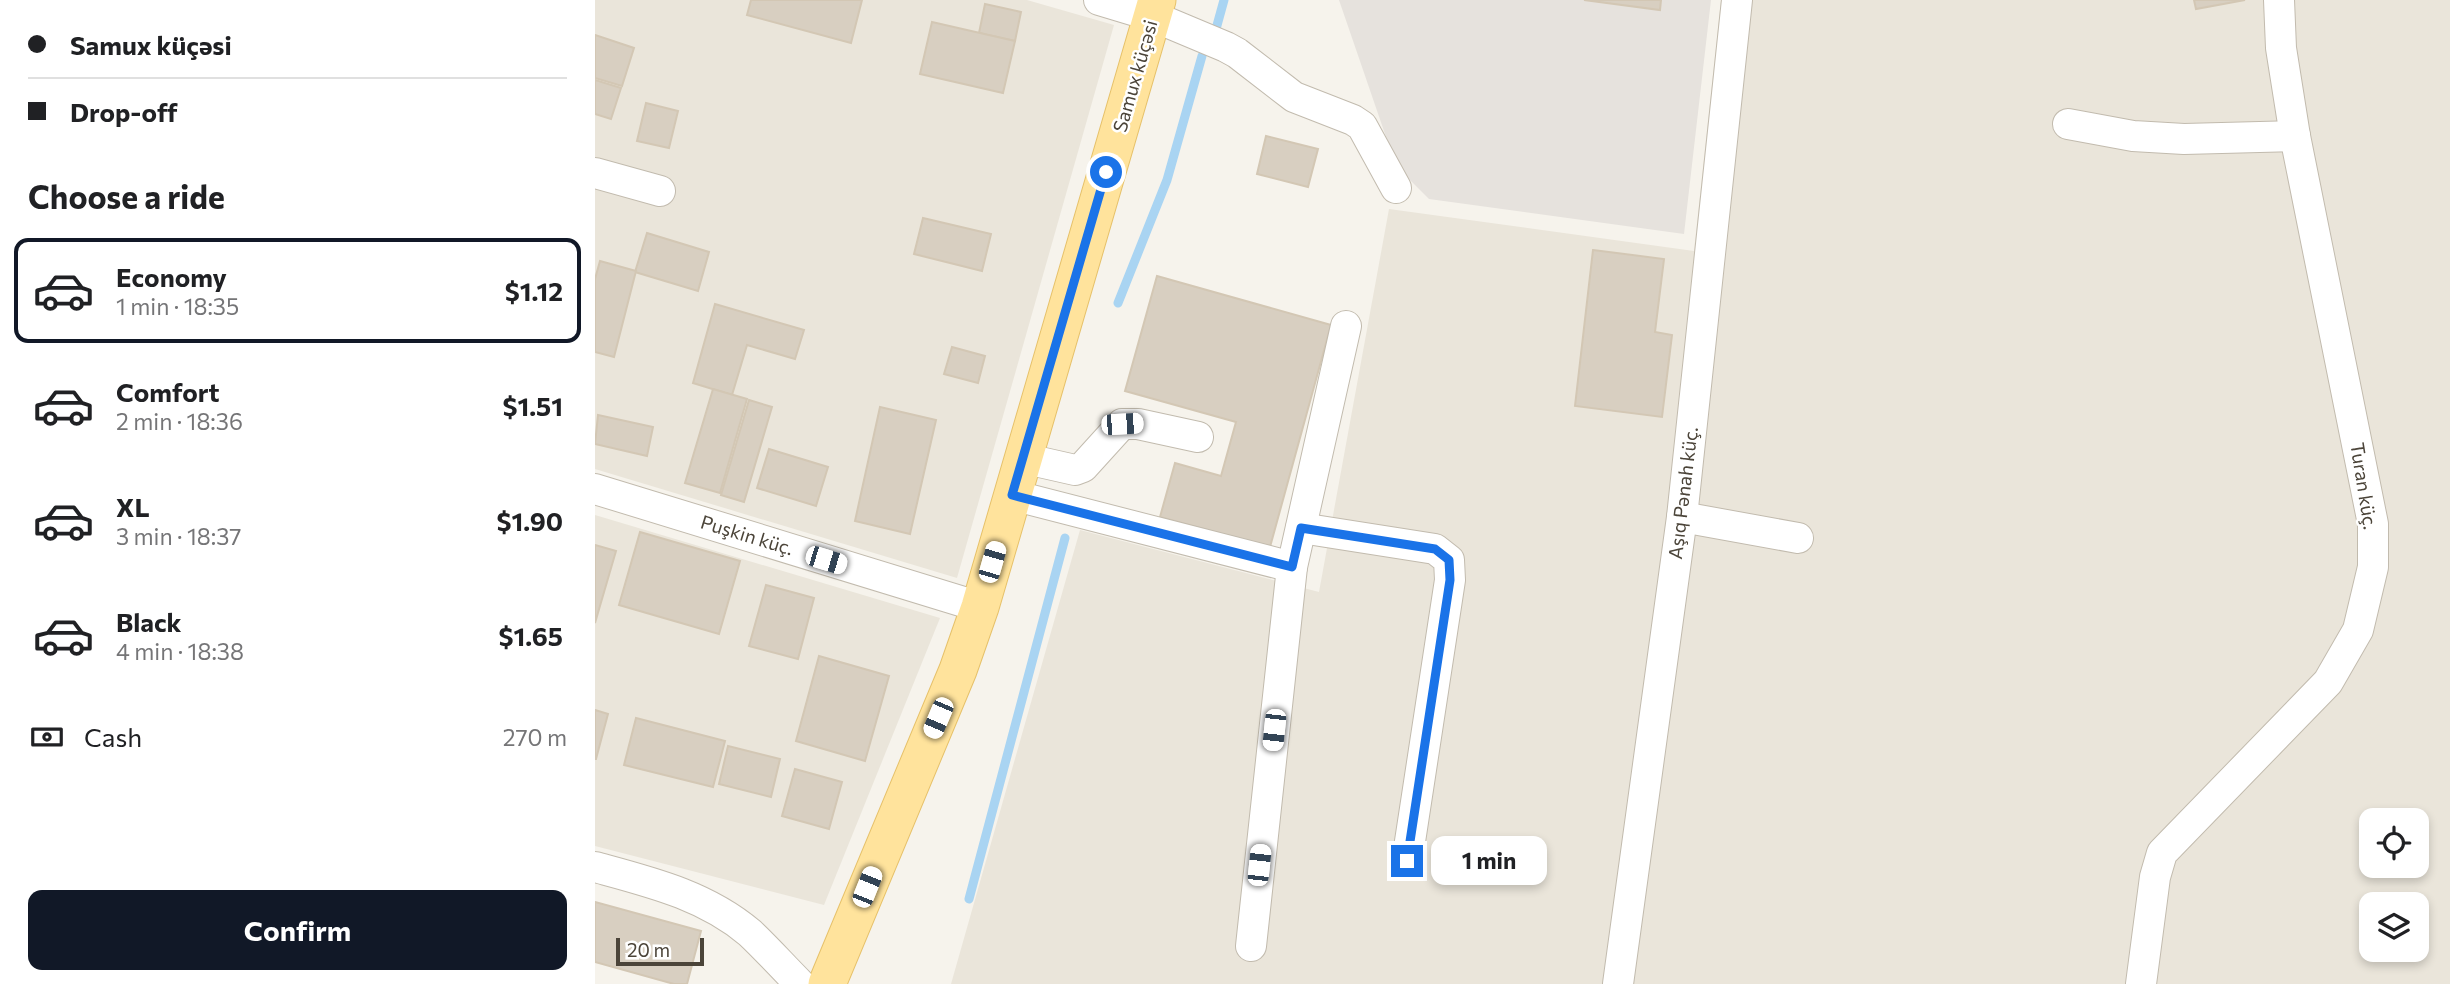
<!DOCTYPE html>
<html lang="en">
<head>
<meta charset="utf-8">
<style>
	body { margin:0; font-family:Commissioner,sans-serif; background:#f6f6f6; color:#202124; height:100vh; display:flex; flex-direction:column; font-size:26px; white-space:nowrap }
	* { box-sizing:border-box; margin:0 }
	p { font-size:23px; color:#757577 }
	.icon { flex:none; width:38px; height:38px; fill:none; stroke:currentColor; stroke-width:2; stroke-linecap:round; stroke-linejoin:round }
	.map { position:relative; flex:1; overflow:hidden }
	.side { display:flex; flex-direction:column; background:#fff; width:595px }
	.side>* { flex:none }
	.top-card { display:grid; align-content:center; height:154px; padding:0 28px; background:#fff }
	.controls { position:absolute; left:1764px; top:808px; display:grid; gap:14px }
	.controls a { display:grid; place-items:center; width:70px; height:70px; border-radius:14px; background:#fff; box-shadow:0 4px 10px #0003; font-size:35px }
	.scale { position:absolute; left:21px; bottom:18px; width:88px; box-sizing:border-box; padding-left:7px; border:4px solid #4b4439; border-top:0; font-size:19px; line-height:24px; white-space:nowrap; color:#4b4439; -webkit-text-stroke:5px #fff; paint-order:stroke }
	.end { position:absolute; width:32px; height:32px; margin:-16px; border:9px solid #1a73e8; background:#fff; box-shadow:0 0 0 4px #fff }
	.from { border-radius:50% }
	.bubble { position:absolute; height:49px; border-radius:14px; background:#fff; box-shadow:0 4px 10px #0003; font-size:23px; font-weight:700; line-height:49px; text-align:center }
	.car { position:absolute; width:21px; height:42px; margin:-21px -10px; border-radius:9px; box-shadow:0 0 5px 2px #0007; background:linear-gradient(#fff 24%,#345 0 40%,#fff 0 76%,#345 0 86%,#fff 0) }
	.top-card b { display:flex; align-items:center; gap:24px; height:66px; font-size:26px }
	.top-card b+b { border-top:2px solid #e0e0e0 }
	.top-card i { width:18px; height:18px; background:#202124 }
	ul { padding:0; list-style:none }
	li { display:flex; align-items:center; gap:21px; height:105px; margin:0 14px 10px; padding:0 14px; border:4px solid transparent; border-radius:14px }
	li div { flex:1 }
	li b { display:block; font-size:26px }
	li em { font-style:normal; font-weight:700 }
	li.selected { border-color:#111827 }
	li>.icon { width:63px; height:63px; stroke-width:1.5 }
	h2 { padding:0 28px; font-size:32px; line-height:84px }
	.pay { display:flex; align-items:center; gap:18px; height:77px; padding:0 28px; font-size:26px }
	.pay p { margin-inline-start:auto }
	.button { display:flex; gap:14px; margin-top:auto; padding:14px 28px }
	.button a { flex:1; height:80px; border-radius:14px; background:#111827; color:#fff; font-size:28px; font-weight:700; line-height:80px; text-align:center }
	main { display:flex; flex:1; min-height:0 }
	.map>svg:first-child { display:block }
	.residential { fill:#eae5da; fill-rule:evenodd }
	.industrial { fill:#e6e2dd }
	.lines { fill:none; stroke-linecap:round; stroke-linejoin:round }
	.stream { stroke:#a9d4f2; stroke-width:9 }
	.building { fill:#d8cfc1; stroke:#d3c7b4; stroke-width:2 }
	.minor-casing { stroke:#c2bbae; stroke-width:32 }
	.major-casing { stroke:#e6c16a; stroke-width:39 }
	.minor { stroke:#fff; stroke-width:30 }
	.major { stroke:#ffe39c; stroke-width:37 }
	.route { stroke:#1a73e8; stroke-width:9 }
	.labels { text-anchor:middle; stroke-width:5; stroke-linejoin:round; paint-order:stroke }
	.street-label { font-size:19px; fill:#4b4439; stroke:#fff }
</style>
</head>
<body>
<main>
<section class="side">
<div class="top-card">
<b><i class="from"></i>Samux küçəsi</b>
<b><i></i>Drop-off</b>
</div>
<h2>Choose a ride</h2>
<ul>
<li class="selected"><svg class="icon" aria-label="car" viewBox="0 0 24 24"><path d="M5 17H2v-5l4-1 3-4h7l3 4 3 1v5h-3M9 17h6M6 11h13"/><circle cx="7" cy="17" r="2"/><circle cx="17" cy="17" r="2"/></svg><div><b>Economy</b><p>1 min · 18:35</p></div><em>$1.12</em></li>
<li><svg class="icon" aria-label="car" viewBox="0 0 24 24"><path d="M5 17H2v-5l4-1 3-4h7l3 4 3 1v5h-3M9 17h6M6 11h13"/><circle cx="7" cy="17" r="2"/><circle cx="17" cy="17" r="2"/></svg><div><b>Comfort</b><p>2 min · 18:36</p></div><em>$1.51</em></li>
<li><svg class="icon" aria-label="car" viewBox="0 0 24 24"><path d="M5 17H2v-5l4-1 3-4h7l3 4 3 1v5h-3M9 17h6M6 11h13"/><circle cx="7" cy="17" r="2"/><circle cx="17" cy="17" r="2"/></svg><div><b>XL</b><p>3 min · 18:37</p></div><em>$1.90</em></li>
<li><svg class="icon" aria-label="car" viewBox="0 0 24 24"><path d="M5 17H2v-5l4-1 3-4h7l3 4 3 1v5h-3M9 17h6M6 11h13"/><circle cx="7" cy="17" r="2"/><circle cx="17" cy="17" r="2"/></svg><div><b>Black</b><p>4 min · 18:38</p></div><em>$1.65</em></li>
</ul>
<div class="pay"><svg class="icon" aria-label="cash" viewBox="0 0 24 24"><path d="M3 7h18v10H3z"/><circle cx="12" cy="12" r="2"/></svg>Cash<p>270 m</p></div>
<div class="button"><a>Confirm</a></div>
</section>
<div class="map">
<svg width="1855" height="984" viewBox="0 0 1855 984">
	<rect width="100%" height="100%" fill="#f6f3ec"/>
	<g class="residential">
		<path d="M0 0H432L519 25 362 578 0 469Z"/>
		<path d="M1126 0H1855V984H356L485 530 724 592 794 209 1099 251ZM1776 821H1822V866H1776ZM1776 905H1822V950H1776Z"/>
		<path d="M0 515 345 618 229 905 0 846Z"/>
	</g>
	<path class="industrial" d="M744 0H1116L1089 234 834 199 801 166Z"/>
	<g class="lines">
		<g class="stream">
			<path d="M621 29 629 0"/>
			<path d="M523 303 572 180 607 56"/>
			<path d="M374 899 470 538"/>
		</g>
	</g>
	<g class="building">
		<path d="M156 0H267L256 43 152 15Z"/>
		<path d="M989 0H1066L1065 10Z"/>
		<path d="M1599 0H1650L1601 9Z"/>
		<path d="M390 4 426 12 420 41 384 33Z"/>
		<path d="M337 22 420 41 408 93 325 74Z"/>
		<path d="M0 35 39 48 27 86 0 78Z"/>
		<path d="M0 80 26 88 16 119 0 114Z"/>
		<path d="M51 103 83 111 74 148 42 141Z"/>
		<path d="M671 136 723 149 713 187 662 174Z"/>
		<path d="M328 218 396 234 387 271 319 254Z"/>
		<path d="M52 233 114 252 103 291 40 272Z"/>
		<path d="M998 250 1069 259 1060 332 1077 335 1067 417 980 406Z"/>
		<path d="M5 261 41 271 19 357 0 352V279Z"/>
		<path d="M562 276 736 325 675 547 565 517 580 463 626 476 641 422 530 391Z"/>
		<path d="M120 304 209 330 200 359 152 345 137 395 98 383Z"/>
		<path d="M357 347 390 356 383 383 349 374Z"/>
		<path d="M118 389 152 399 125 493 90 483Z"/>
		<path d="M154 400 177 407 149 502 126 495Z"/>
		<path d="M285 407 341 420 315 534 260 521Z"/>
		<path d="M3 415 58 427 52 456 0 444Z"/>
		<path d="M174 449 233 467 221 506 162 488Z"/>
		<path d="M45 532 145 561 124 634 24 605Z"/>
		<path d="M0 545 21 551 0 623Z"/>
		<path d="M171 585 219 598 203 659 154 646Z"/>
		<path d="M224 656 294 676 270 761 201 741Z"/>
		<path d="M0 710 13 714 1 759H0Z"/>
		<path d="M41 718 130 741 118 787 29 765Z"/>
		<path d="M133 746 185 759 176 797 124 784Z"/>
		<path d="M200 769 247 782 234 829 187 816Z"/>
		<path d="M0 902 106 931 92 984H79L0 962Z"/>
	</g>
	<g class="lines">
		<defs>
			<g id="minor">
				<path d="M504 0 557 16 631 47 642 53 699 97 758 120 767 126 801 188"/>
				<path d="M1473 124 1538 136 1589 139 1700 136"/>
				<path d="M0 173 65 191"/>
				<path d="M427 458 480 470 488 467 527 424H543L603 437"/>
				<path d="M0 489 385 607"/>
				<path d="M417 495 697 567"/>
				<path d="M1087 517 1203 538"/>
				<path d="M706 528 840 549 854 560 855 580 812 861"/>
				<path d="M0 867C55 882 110 895 155 933 172 949 188 967 205 984"/>
				<path d="M656 946 697 567 751 326"/>
				<path d="M1023 984 1087 517 1142 0"/>
				<path d="M1546 984 1560 877 1567 853 1733 682 1763 630 1778 567V524L1700 136 1686 48 1684 0"/>
			</g>
			<path id="major" d="M232 984 363 670 385 607 562 0"/>
		</defs>
		<use href="#minor" class="minor-casing"/>
		<use href="#major" class="major-casing"/>
		<use href="#minor" class="minor"/>
		<use href="#major" class="major"/>
	</g>
	<g class="lines">
		<path class="route" d="M511 172 417 495 697 567 706 528 840 549 854 560 855 580 812 861"/>
	</g>
	<g class="labels">
		<g class="street-label">
			<text transform="translate(540 76) rotate(-74)" y="7">Samux küçəsi</text>
			<text transform="translate(1769 486) rotate(81)" y="7">Turan küç.</text>
			<text transform="translate(1088 493) rotate(-83)" y="7">Aşıq Pənah küç.</text>
			<text transform="translate(152 535) rotate(17)" y="7">Puşkin küç.</text>
		</g>
	</g>
</svg>
<div class="controls">
<a><svg class="icon" aria-label="locate" viewBox="0 0 24 24"><circle cx="12" cy="12" r="6"/><path d="M12 2v4M12 18v4M2 12h4M18 12h4"/></svg></a>
<a><svg class="icon" aria-label="layers" viewBox="0 0 24 24"><path d="M12 4l9 5-9 5-9-5zM3 14l9 5 9-5"/></svg></a>
</div>
<div class="scale">20 m</div>
<i class="end from" style="left:511px;top:172px"></i>
<i class="end" style="left:812px;top:861px"></i>
<div class="bubble" style="left:836px;top:836px;width:116px">1 min</div>
<i class="car" style="left:527px;top:424px;rotate:87deg"></i>
<i class="car" style="left:231px;top:560px;rotate:107deg"></i>
<i class="car" style="left:397px;top:562px;rotate:16deg"></i>
<i class="car" style="left:343px;top:718px;rotate:203deg"></i>
<i class="car" style="left:679px;top:730px;rotate:186deg"></i>
<i class="car" style="left:664px;top:865px;rotate:6deg"></i>
<i class="car" style="left:272px;top:887px;rotate:22deg"></i>
</div>
</main>
</body>
</html>
